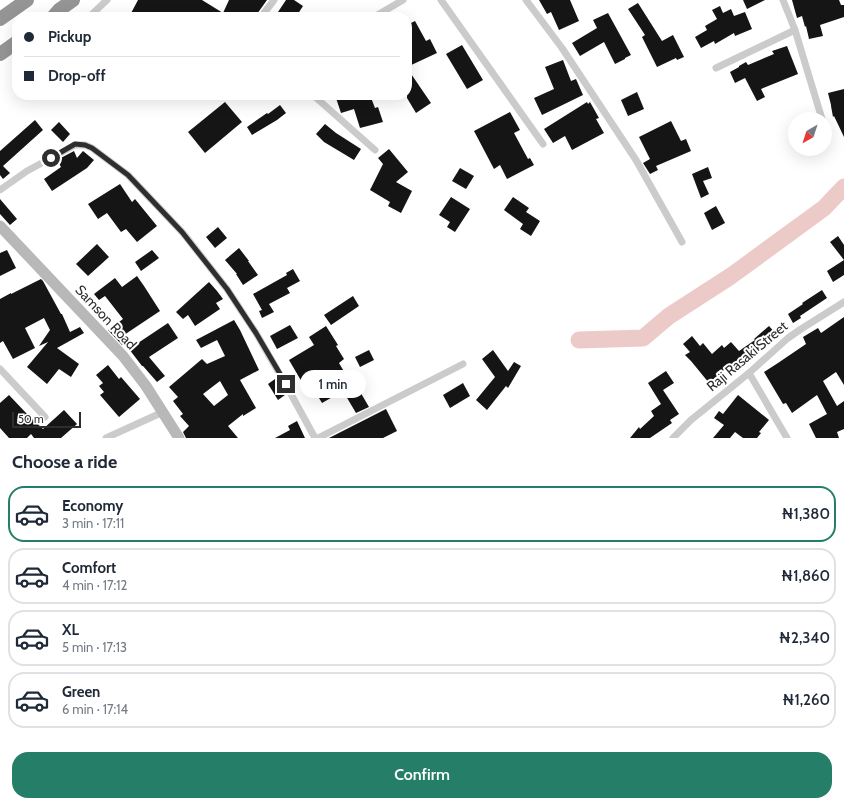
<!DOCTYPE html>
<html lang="en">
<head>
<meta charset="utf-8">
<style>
	body { margin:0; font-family:Cabin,sans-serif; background:#f6f6f7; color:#1f2937; height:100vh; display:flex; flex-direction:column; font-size:15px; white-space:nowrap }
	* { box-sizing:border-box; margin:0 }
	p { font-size:13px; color:#747a83 }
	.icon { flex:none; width:22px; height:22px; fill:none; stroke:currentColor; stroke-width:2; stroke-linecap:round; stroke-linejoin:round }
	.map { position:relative; height:438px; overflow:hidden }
	.details { display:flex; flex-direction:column; background:#fff; flex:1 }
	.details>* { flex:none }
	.guide { position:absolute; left:12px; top:12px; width:400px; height:88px; border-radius:16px; box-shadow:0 4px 16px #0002; display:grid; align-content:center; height:88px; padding:0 12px; background:#fff }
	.needle { width:26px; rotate:219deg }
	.fabs { position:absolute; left:788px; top:112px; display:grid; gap:8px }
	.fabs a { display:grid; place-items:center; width:44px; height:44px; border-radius:50%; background:#fff; box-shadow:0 4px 16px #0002; font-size:20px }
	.scale { position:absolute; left:12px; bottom:10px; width:69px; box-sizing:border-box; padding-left:4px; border:2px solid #2e2e2e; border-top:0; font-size:11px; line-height:14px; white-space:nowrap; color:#2e2e2e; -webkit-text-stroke:3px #fff; paint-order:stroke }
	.end { position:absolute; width:18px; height:18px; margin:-9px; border:5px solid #2e2e2e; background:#fff; box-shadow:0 0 0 2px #fff }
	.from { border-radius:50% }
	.bubble { position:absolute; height:28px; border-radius:14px; background:#fff; box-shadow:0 4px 16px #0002; font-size:13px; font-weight:600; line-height:28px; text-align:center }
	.guide b { display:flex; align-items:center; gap:14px; height:38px; font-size:15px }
	.guide b+b { border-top:1px solid #e0e1e3 }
	.guide i { width:10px; height:10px; background:#1f2937 }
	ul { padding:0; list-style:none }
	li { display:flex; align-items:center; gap:12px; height:56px; margin:0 8px 6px; padding:0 4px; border:2px solid #e0e1e3; border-radius:16px }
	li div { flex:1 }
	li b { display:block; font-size:15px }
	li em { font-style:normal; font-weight:600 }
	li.on { border-color:#257f68 }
	li>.icon { width:36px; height:36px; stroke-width:1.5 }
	h2 { padding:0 12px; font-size:18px; line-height:48px }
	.cta { display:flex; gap:8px; margin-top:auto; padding:8px 12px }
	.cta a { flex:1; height:46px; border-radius:16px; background:#257f68; color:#fff; font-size:16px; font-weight:600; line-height:46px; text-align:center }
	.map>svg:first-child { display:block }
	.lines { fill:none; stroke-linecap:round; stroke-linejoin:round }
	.river { stroke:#eccac7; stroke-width:17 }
	.building { fill:#151515; fill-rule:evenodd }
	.street { stroke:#cbcbcb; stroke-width:7 }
	.secondary { stroke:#b8b8b8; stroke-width:11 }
	.highway { stroke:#959595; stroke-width:14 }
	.route { stroke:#2e2e2e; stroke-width:5 }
	.labels { text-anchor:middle; stroke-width:4; stroke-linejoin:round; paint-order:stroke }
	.street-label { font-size:14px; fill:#2e2e2e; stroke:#fff }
</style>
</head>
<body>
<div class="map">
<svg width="844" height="438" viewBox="0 0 844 438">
	<rect width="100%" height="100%" fill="#fff"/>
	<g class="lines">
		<path class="river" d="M579 340 643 338 669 316 731 276 824 208 844 187"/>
	</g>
	<g class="building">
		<path d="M138 0H202L223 13 229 0H267L257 14 256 17H129Z"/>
		<path d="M286 0H294L303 6 296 17H286L278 12Z"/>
		<path d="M539 0H570L579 21 559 30 551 12 547 14Z"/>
		<path d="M743 0H765L747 9Z"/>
		<path d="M792 0H839L841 5H844V17L820 25 823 36 809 39 806 26 805 27 802 16 797 18Z"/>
		<path d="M638 3 662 41 673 35 684 57 677 60 676 58 657 67 642 37 645 35 628 9Z"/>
		<path d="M720 6 723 13 731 9 734 16 745 12 752 29 735 36 734 33 715 44 714 41 701 48 695 37 707 30 705 26 717 19 712 10Z"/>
		<path d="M608 13 631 55 625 58V59L615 64 604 42 580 56 572 43 597 28 593 20Z"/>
		<path d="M415 21 426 41 430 39 437 53 407 67V25Z"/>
		<path d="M462 45 483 80 467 89 446 54Z"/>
		<path d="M787 46 798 74 761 89 765 97 757 101 745 78 735 83 730 72 739 67V66L746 62 748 65 774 54 772 51Z"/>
		<path d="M563 60 571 81 576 79 583 95 542 115 534 98 554 89 545 67Z"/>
		<path d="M407 68 431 103 416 113 407 98Z"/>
		<path d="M844 89V137L834 116 833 117 831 106V105L828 93Z"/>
		<path d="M637 92 644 109 628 116 621 100Z"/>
		<path d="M335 95H370L375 108 378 107 383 122 360 128 354 109 341 113Z"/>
		<path d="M225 102 242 122 205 153 188 132Z"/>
		<path d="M587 102 588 104 590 102 599 118 596 119 604 133 572 150 565 136 553 143 544 129Z"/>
		<path d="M280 105 286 113 277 120 252 135 247 127 267 113 268 114Z"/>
		<path d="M510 112 520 130 514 133 528 159 530 158 534 165 507 179 500 165 494 169 474 131Z"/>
		<path d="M35 120 43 130 3 166 10 173 3 179 0 175V151Z"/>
		<path d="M671 121 681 141 686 139 691 151 656 166 658 170 650 174 643 163 650 159 639 137Z"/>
		<path d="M59 122 70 134 63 142 51 130Z"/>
		<path d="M325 124 336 133 361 149 354 160 324 142 316 134Z"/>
		<path d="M389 149 408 172 396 182 412 191 401 213 388 206 390 202 370 190 383 164 378 158Z"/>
		<path d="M74 151 77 158 83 151 94 160 87 168 52 191 44 179 61 167 57 160Z"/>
		<path d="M708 167 712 178 703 181 709 194 701 198 692 174Z"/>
		<path d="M460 168 474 176 466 189 452 181Z"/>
		<path d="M120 184 132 202 135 199 157 226 137 242 126 229 121 232 107 213 98 219 88 204Z"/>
		<path d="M451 197 470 209 455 232 447 227 450 222 439 215Z"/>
		<path d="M513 197 529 208 526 212 540 221 531 236 520 229 523 224 504 210Z"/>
		<path d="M0 199 17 219 10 225 0 214Z"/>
		<path d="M716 206 725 223 712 230 704 213Z"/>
		<path d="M218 227 227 238 215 248 206 237Z"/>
		<path d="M838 236 844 245V260L830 242Z"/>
		<path d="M97 244 109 257 88 276 76 264Z"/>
		<path d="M239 248 249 261H248L258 275 243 285 236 274H237L225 260Z"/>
		<path d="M7 250 16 268 0 276V253Z"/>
		<path d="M152 250 159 258 141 271 135 262Z"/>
		<path d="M844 260V275L833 282 827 271Z"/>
		<path d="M293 269 300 281 287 288 290 293 269 304 274 312 262 318 259 311 262 310 253 294 287 275 286 273Z"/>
		<path d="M137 276 144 286 160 311 124 335 128 341 122 345 108 330 123 319 105 296 99 300 94 294 115 278 122 287Z"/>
		<path d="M41 279 43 281 61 314H62L70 332 80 327 84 333 57 348 79 364 71 377 59 369 47 384 27 367 48 342 39 346 50 330 44 318 25 328 35 348 13 359 3 341 0 343V299L11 293V294Z"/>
		<path d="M209 282 217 291 223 299 216 303 220 309 195 326 188 315 183 319 176 312Z"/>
		<path d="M822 290 827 298 800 316 801 318 793 323 788 314 803 304 802 303Z"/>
		<path d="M353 296 359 306 331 325 324 315Z"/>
		<path d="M844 317V385L836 372 823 381 837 406 844 401V429L837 432 839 438H816L809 424 827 414 817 395 792 413 786 403 783 404 764 372 778 363 806 344 803 337 818 328 821 333Z"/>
		<path d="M234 320 240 330 259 370 240 380 256 408 243 416V414L228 426 238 438H186L183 432 189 426 180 416 183 414 173 401 178 397 169 387 202 359 207 364 225 356 217 340 201 348 196 340ZM220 381 228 395 214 406 203 394Z"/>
		<path d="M168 323 178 338 149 357 165 376 157 382 143 366H142L129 349Z"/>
		<path d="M290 325 298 338 277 349 270 336Z"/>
		<path d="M326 326 338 345 336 346 344 359 339 363 352 385 355 383 369 407 356 413 343 391 322 403 316 393 332 384 324 371 303 384 289 360 314 345 309 337Z"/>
		<path d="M769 326 777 335 759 351 748 358 745 355 726 371 725 369 709 383 691 361 685 355 690 352 683 344 692 336 700 346 703 343 712 354 722 345 724 348 731 342 739 351 755 340 754 339Z"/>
		<path d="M369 350 374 360 360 367 355 357Z"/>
		<path d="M493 350 508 371 514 362 521 366 508 388 506 386 487 410 476 400 495 377 482 359Z"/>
		<path d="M108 365 119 379 121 377 140 399 119 417 100 395 104 392 99 386 103 383 96 375Z"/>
		<path d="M666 371 674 383 663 390 679 414 670 420 672 423 650 438H630L639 427 640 429 654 416 651 411 661 404 648 383Z"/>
		<path d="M275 379 285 395 278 400 268 384Z"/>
		<path d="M463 383 470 396 450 408 443 395Z"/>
		<path d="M9 395 27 414 43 429 64 410 77 424 61 438H34L31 434 27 438H9L0 428V403Z"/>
		<path d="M738 395 769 420 759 432 761 433 757 438H743L735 432 730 438H713L724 425 714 418 719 411 723 414Z"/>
		<path d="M386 409 397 431 383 438H329Z"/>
		<path d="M297 421 305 438H275L290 430 288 426Z"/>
	</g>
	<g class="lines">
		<g class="street">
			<path d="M441 0 543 144"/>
			<path d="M526 0 562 48 636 160 682 242"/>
			<path d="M783 0 795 30 822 119"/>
			<path d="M89 17 107 0"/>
			<path d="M261 17 274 0"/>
			<path d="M374 17 403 0"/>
			<path d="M716 68 795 30"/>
			<path d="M313 95 375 150"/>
			<path d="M0 190 27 171 75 145H85L92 148 128 175 183 233 227 289 256 333 286 385 315 438"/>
			<path d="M0 369 45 417"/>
			<path d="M749 373 787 438"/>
			<path d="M106 438 163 412"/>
			<path d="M318 438 463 364"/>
			<path d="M673 438 691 420 749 373 788 338 801 329 844 302"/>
		</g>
		<path class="secondary" d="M0 226 123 356 146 386 179 438"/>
		<g class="highway">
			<path d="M53 17 59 10 73 0"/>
			<path d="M0 19 27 0"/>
			<path d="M0 54 17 42"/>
		</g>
	</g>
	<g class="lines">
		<path class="route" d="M51 158 75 144 85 145 92 148 128 175 182 232 227 289 256 333 286 384"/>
	</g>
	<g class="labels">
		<g class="street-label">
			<text transform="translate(106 317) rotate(47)" y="5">Samson Road</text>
			<text transform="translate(747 356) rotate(-40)" y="5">Raji Rasaki Street</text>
		</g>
	</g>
</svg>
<div class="fabs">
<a><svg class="needle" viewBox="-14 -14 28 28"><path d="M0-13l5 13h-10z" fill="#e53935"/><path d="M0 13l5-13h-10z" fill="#747a83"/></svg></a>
</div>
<div class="scale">50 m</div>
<i class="end from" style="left:51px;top:158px"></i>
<i class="end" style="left:286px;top:384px"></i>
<div class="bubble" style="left:300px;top:370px;width:66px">1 min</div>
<div class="guide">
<b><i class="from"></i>Pickup</b>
<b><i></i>Drop-off</b>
</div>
</div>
<section class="details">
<h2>Choose a ride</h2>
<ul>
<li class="on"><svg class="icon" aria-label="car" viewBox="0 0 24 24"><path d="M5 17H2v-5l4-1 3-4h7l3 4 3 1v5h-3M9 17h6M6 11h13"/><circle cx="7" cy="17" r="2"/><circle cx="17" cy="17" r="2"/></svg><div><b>Economy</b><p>3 min · 17:11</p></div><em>₦1,380</em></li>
<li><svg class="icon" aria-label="car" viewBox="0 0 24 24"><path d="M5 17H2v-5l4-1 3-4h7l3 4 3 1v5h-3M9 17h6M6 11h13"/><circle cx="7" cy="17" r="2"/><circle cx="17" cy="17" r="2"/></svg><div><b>Comfort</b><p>4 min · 17:12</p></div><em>₦1,860</em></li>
<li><svg class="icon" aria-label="car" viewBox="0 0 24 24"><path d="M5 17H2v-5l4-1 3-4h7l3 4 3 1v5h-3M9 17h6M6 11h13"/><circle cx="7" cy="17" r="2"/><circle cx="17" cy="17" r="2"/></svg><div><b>XL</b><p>5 min · 17:13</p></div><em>₦2,340</em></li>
<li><svg class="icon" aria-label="car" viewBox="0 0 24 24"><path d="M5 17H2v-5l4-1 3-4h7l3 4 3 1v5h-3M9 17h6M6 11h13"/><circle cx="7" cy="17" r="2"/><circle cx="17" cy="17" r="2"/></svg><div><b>Green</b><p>6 min · 17:14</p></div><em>₦1,260</em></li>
</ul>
<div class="cta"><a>Confirm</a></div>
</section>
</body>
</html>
